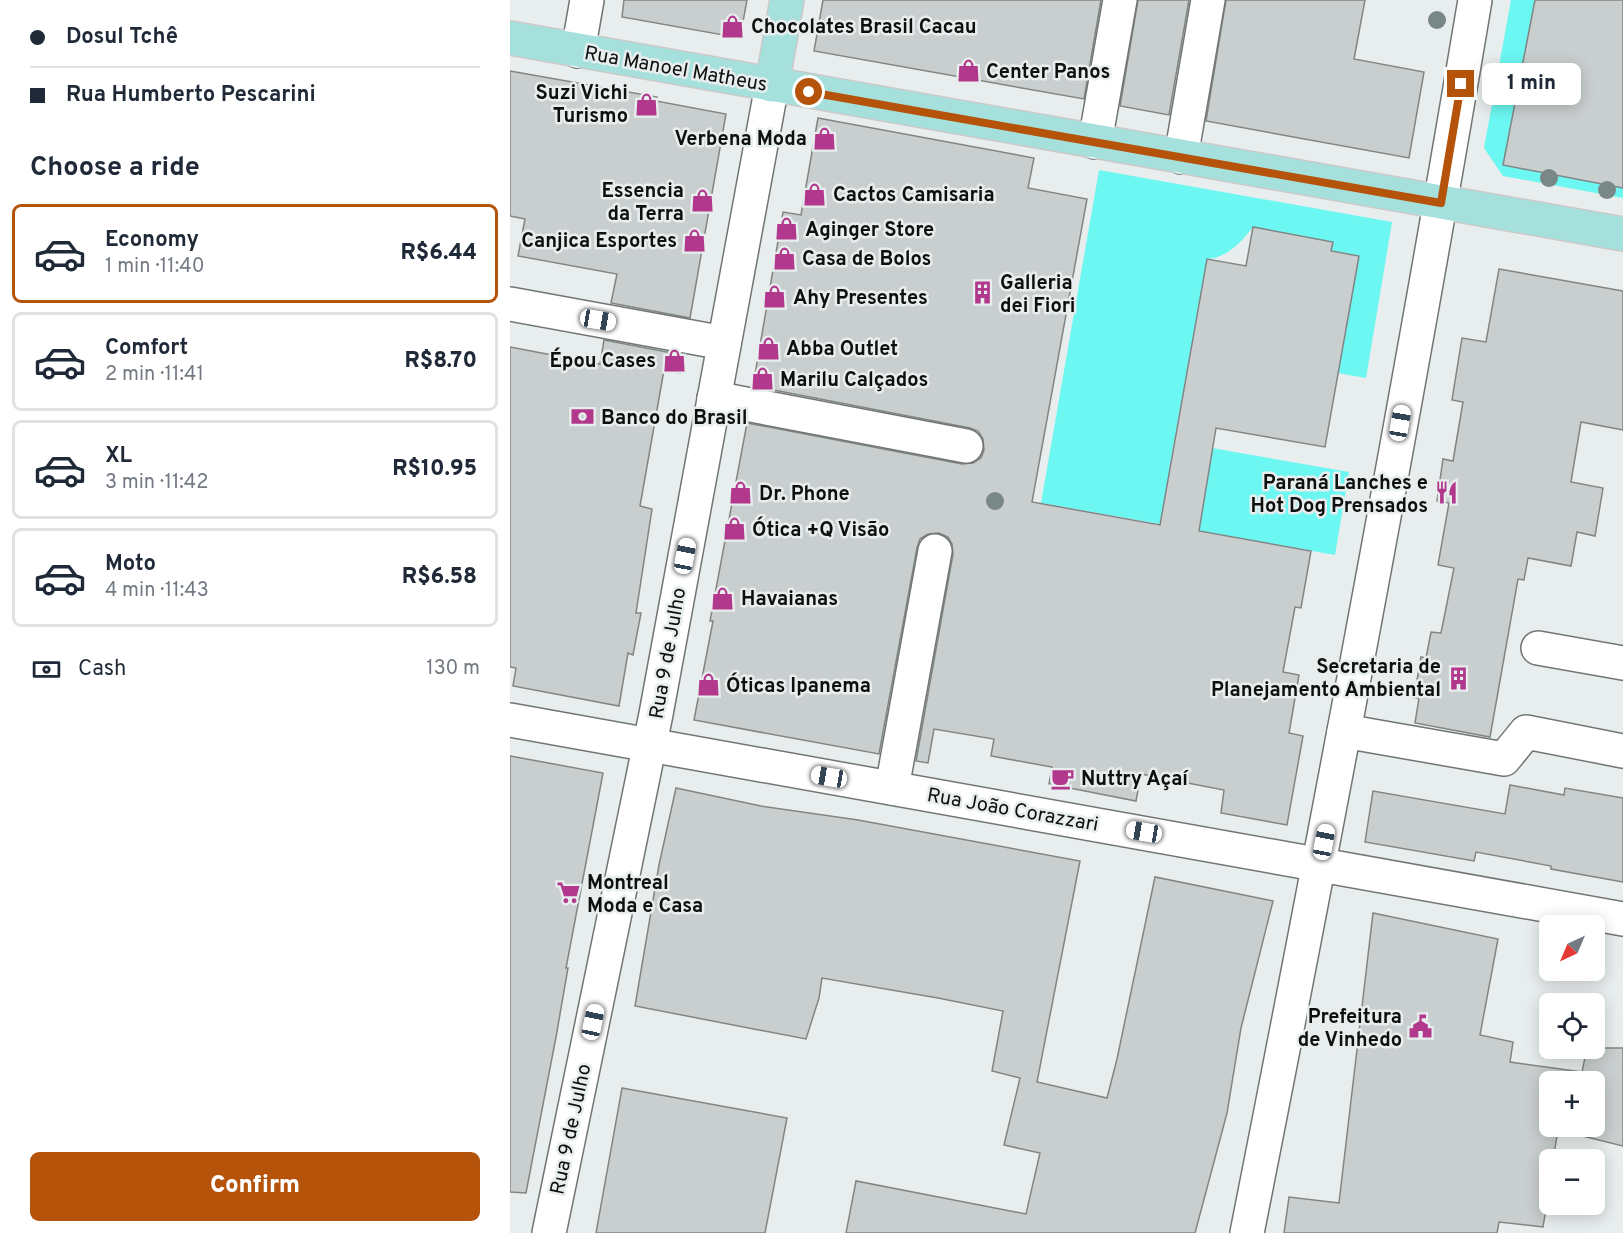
<!DOCTYPE html>
<html lang="en">
<head>
<meta charset="utf-8">
<style>
	body { margin:0; font-family:Overpass,sans-serif; background:#f6f6f7; color:#1f2937; height:100vh; display:flex; flex-direction:column; font-size:22px; white-space:nowrap }
	* { box-sizing:border-box; margin:0 }
	p { font-size:20px; color:#747a83 }
	.icon { flex:none; width:33px; height:33px; fill:none; stroke:currentColor; stroke-width:2; stroke-linecap:round; stroke-linejoin:round }
	.map { position:relative; flex:1; overflow:hidden }
	.drawer { display:flex; flex-direction:column; background:#fff; width:510px }
	.drawer>* { flex:none }
	.hud { display:grid; align-content:center; height:132px; padding:0 30px; background:#fff }
	.needle { width:39px; rotate:224deg }
	.controls { position:absolute; left:1029px; top:915px; display:grid; gap:12px }
	.controls a { display:grid; place-items:center; width:66px; height:66px; border-radius:9px; background:#fff; box-shadow:0 3px 15px #0003; font-size:30px }
	.end { position:absolute; width:27px; height:27px; margin:-14px; border:8px solid #b45309; background:#fff; box-shadow:0 0 0 3px #fff }
	.from { border-radius:50% }
	.bubble { position:absolute; height:42px; border-radius:9px; background:#fff; box-shadow:0 3px 15px #0003; font-size:20px; font-weight:800; line-height:42px; text-align:center }
	.car { position:absolute; width:18px; height:36px; margin:-18px -9px; border-radius:8px; box-shadow:0 0 4px 2px #0007; background:linear-gradient(#fff 24%,#345 0 40%,#fff 0 76%,#345 0 86%,#fff 0) }
	.hud b { display:flex; align-items:center; gap:21px; height:57px; font-size:22px }
	.hud b+b { border-top:2px solid #e0e1e3 }
	.hud i { width:15px; height:15px; background:#1f2937 }
	ul { padding:0; list-style:none }
	li { display:flex; align-items:center; gap:18px; height:99px; margin:0 12px 9px; padding:0 18px; border:3px solid #e0e1e3; border-radius:9px }
	li div { flex:1 }
	li b { display:block; font-size:22px }
	li em { font-style:normal; font-weight:800 }
	li.active { border-color:#b45309 }
	li>.icon { width:54px; height:54px; stroke-width:1.5 }
	h2 { padding:0 30px; font-size:27px; line-height:72px }
	.pay { display:flex; align-items:center; gap:15px; height:66px; padding:0 30px; font-size:22px }
	.pay p { margin-inline-start:auto }
	.action { display:flex; gap:12px; margin-top:auto; padding:12px 30px }
	.action a { flex:1; height:69px; border-radius:9px; background:#b45309; color:#fff; font-size:24px; font-weight:800; line-height:69px; text-align:center }
	main { display:flex; flex:1; min-height:0 }
	.map>svg:first-child { display:block }
	.green { fill:#6cf7f2 }
	.building { fill:#c9cece; stroke:#818685; stroke-width:1.5; fill-rule:evenodd }
	.lines { fill:none; stroke-linecap:round; stroke-linejoin:round }
	.minor-casing { stroke:#717575; stroke-width:36 }
	.major-casing { stroke:#cacaca; stroke-width:36 }
	.minor { stroke:#fff; stroke-width:33 }
	.major { stroke:#a5e0dd; stroke-width:33 }
	.tree { fill:#798887 }
	.route { stroke:#b45309; stroke-width:8 }
	.labels { text-anchor:middle; stroke-width:5; stroke-linejoin:round; paint-order:stroke }
	.poi-label { font-size:20px; font-weight:bold; fill:#0e1010; stroke:#e8eded; text-anchor:start }
	.street-label { font-size:20px; fill:#0e1010; stroke:#e8eded }
</style>
</head>
<body>
<main>
<section class="drawer">
<div class="hud">
<b><i class="from"></i>Dosul Tchê</b>
<b><i></i>Rua Humberto Pescarini</b>
</div>
<h2>Choose a ride</h2>
<ul>
<li class="active"><svg class="icon" aria-label="car" viewBox="0 0 24 24"><path d="M5 17H2v-5l4-1 3-4h7l3 4 3 1v5h-3M9 17h6M6 11h13"/><circle cx="7" cy="17" r="2"/><circle cx="17" cy="17" r="2"/></svg><div><b>Economy</b><p>1 min · 11:40</p></div><em>R$6.44</em></li>
<li><svg class="icon" aria-label="car" viewBox="0 0 24 24"><path d="M5 17H2v-5l4-1 3-4h7l3 4 3 1v5h-3M9 17h6M6 11h13"/><circle cx="7" cy="17" r="2"/><circle cx="17" cy="17" r="2"/></svg><div><b>Comfort</b><p>2 min · 11:41</p></div><em>R$8.70</em></li>
<li><svg class="icon" aria-label="car" viewBox="0 0 24 24"><path d="M5 17H2v-5l4-1 3-4h7l3 4 3 1v5h-3M9 17h6M6 11h13"/><circle cx="7" cy="17" r="2"/><circle cx="17" cy="17" r="2"/></svg><div><b>XL</b><p>3 min · 11:42</p></div><em>R$10.95</em></li>
<li><svg class="icon" aria-label="car" viewBox="0 0 24 24"><path d="M5 17H2v-5l4-1 3-4h7l3 4 3 1v5h-3M9 17h6M6 11h13"/><circle cx="7" cy="17" r="2"/><circle cx="17" cy="17" r="2"/></svg><div><b>Moto</b><p>4 min · 11:43</p></div><em>R$6.58</em></li>
</ul>
<div class="pay"><svg class="icon" aria-label="cash" viewBox="0 0 24 24"><path d="M3 7h18v10H3z"/><circle cx="12" cy="12" r="2"/></svg>Cash<p>130 m</p></div>
<div class="action"><a>Confirm</a></div>
</section>
<div class="map">
<svg width="1113" height="1233" viewBox="0 0 1113 1233">
	<rect width="100%" height="100%" fill="#e8eded"/>
	<g class="green">
		<path d="M1001 0H1113V198L993 176 974 148Z"/>
		<path d="M589 170 882 222 856 378 742 358 821 251 823 242 743 227C732 242 716 258 697 259L659 470 702 448 839 472 825 555 531 503Z"/>
	</g>
	<g class="building">
		<path d="M114 0H237L230 38 112 17Z"/>
		<path d="M313 0H591L574 99 304 51Z"/>
		<path d="M628 0H679L659 115 610 106Z"/>
		<path d="M716 0H855L844 59 914 72 899 158 696 121Z"/>
		<path d="M1025 0H1113V188L993 165Z"/>
		<path d="M0 71 147 97 146 101 216 114 180 318 101 303 107 274 8 256 15 219 0 216Z"/>
		<path d="M308 118 524 158 518 188 577 199 522 502 650 525 697 259 736 266 743 227 823 242 821 251 849 256 815 447 706 428 689 531 801 551 791 608 785 607 773 672 789 675 779 733 793 736 777 825 711 813 714 790 631 774 626 801 539 784 542 767 481 756 484 739 424 729 418 763 406 761 443 554 442 544 438 537 429 533 418 534 410 539 407 548 369 754 184 720 203 621H200L237 423 452 464 463 463 471 458 474 450 473 439 468 431 460 428 243 386 273 212 291 215Z"/>
		<path d="M989 269 1113 291V430L1071 422 1061 482 1093 488 1085 536 1067 532 1061 566 1018 558 1014 580 1008 579 980 737 905 723 909 698H904L911 657 916 658 921 632 931 633 944 568 928 565 939 503 927 501 933 459 943 461 953 402 942 400 952 338 976 342Z"/>
		<path d="M94 340 173 355 170 373 154 370 130 506 142 509 126 613H131L123 655 118 653 109 706 3 686 6 668 0 667V347L90 364Z"/>
		<path d="M0 756 93 773 56 968H58L46 1037 16 1193 0 1192Z"/>
		<path d="M1000 785 1054 795 1055 788 1113 798V882L1041 869V866L966 852 964 861 855 842 863 791 995 814Z"/>
		<path d="M166 788 251 806 348 820 570 861 527 1082 597 1098 607 1059 645 877 763 901 731 1028 717 1113 685 1233H336L346 1181 516 1214 530 1153 494 1145 510 1078 482 1071 493 1011 428 998 312 978 309 998 296 1039 125 1006 149 865Z"/>
		<path d="M863 913 988 939 970 1035 1003 1042 1000 1062 1072 1072 1077 1048H1113V1146L1048 1130 1043 1160H1040V1184L1033 1227 989 1222 987 1233H774L779 1197 829 1203ZM1040 1082H1084V1126H1040Z"/>
		<path d="M112 1088 277 1118 255 1233H86Z"/>
	</g>
	<g class="lines">
		<defs>
			<g id="minor">
				<path d="M68 51 77 0"/>
				<path d="M585 142 610 0"/>
				<path d="M671 157 698 0"/>
				<path d="M0 304 214 343"/>
				<path d="M204 398 456 446"/>
				<path d="M1028 648 1113 663"/>
				<path d="M0 720 1113 919"/>
				<path d="M834 731 994 759 1016 732 1113 751"/>
				<path d="M382 788 425 551"/>
				<path d="M39 1233 146 714 262 85"/>
				<path d="M737 1233C818 823 896 412 965 0"/>
			</g>
			<g id="major">
				<path d="M0 38 1113 234"/>
				<path d="M262 85 277 0"/>
			</g>
		</defs>
		<use href="#minor" class="minor-casing"/>
		<use href="#major" class="major-casing"/>
		<use href="#minor" class="minor"/>
		<use href="#major" class="major"/>
	</g>
	<g class="tree">
		<circle cx="927" cy="20" r="9"/>
		<circle cx="1039" cy="178" r="9"/>
		<circle cx="1097" cy="190" r="9"/>
		<circle cx="485" cy="501" r="9"/>
	</g>
	<g class="lines">
		<path class="route" d="M299 92 931 203 951 84"/>
	</g>
	<defs>
		<symbol id="shop-bare" viewBox="-9 -9 18 18"><path d="M-5-2.5h2.3a2.7 3.5 0 0 1 5.4 0H5L5.5 6h-11ZM-1.5-2.5h3a1.5 2.3 0 0 0-3 0Z" fill="#b1388c" stroke="#e8eded" stroke-width="2.5" paint-order="stroke"/></symbol>
		<symbol id="building-bare" viewBox="-9 -9 18 18"><path d="M-4-6H4V6H1V3H-1V6H-4ZM-2.5-4.3h1.7v1.8h-1.7ZM.8-4.3h1.7v1.8H.8ZM-2.5-1h1.7V.8h-1.7ZM.8-1h1.7V.8H.8Z" fill="#b1388c" stroke="#e8eded" stroke-width="2.5" paint-order="stroke"/></symbol>
		<symbol id="bank-bare" viewBox="-9 -9 18 18"><path d="M-6-4H6V4H-6ZM0-2.3a2.3 2.3 0 1 0 0 4.6a2.3 2.3 0 1 0 0-4.6Z" fill="#b1388c" stroke="#e8eded" stroke-width="2.5" paint-order="stroke"/></symbol>
		<symbol id="restaurant-bare" viewBox="-9 -9 18 18"><path d="M-5-6h1v4h1v-4h1v4h1v-4h1v5L-1.5 .5V6h-2V.5L-5-1ZM5-6V6H3V1.5H1.5Q1.5-4 5-6Z" fill="#b1388c" stroke="#e8eded" stroke-width="2.5" paint-order="stroke"/></symbol>
		<symbol id="cafe-bare" viewBox="-9 -9 18 18"><path d="M-5.5-4.5H6V0H3Q3 3.5 0 3.5H-2.5Q-5.5 3.5-5.5 0ZM3-3.2v2h1.7v-2ZM-6 4.5H4V6H-6Z" fill="#b1388c" stroke="#e8eded" stroke-width="2.5" paint-order="stroke"/></symbol>
		<symbol id="supermarket-bare" viewBox="-9 -9 18 18"><path d="M-6-5.5h2.5l.6 2H6L4.5 2H-2.5L-4.4-4H-6ZM-1.5 3.2a1.3 1.3 0 1 0 .1 0ZM3 3.2a1.3 1.3 0 1 0 .1 0Z" fill="#b1388c" stroke="#e8eded" stroke-width="2.5" paint-order="stroke"/></symbol>
		<symbol id="civic-bare" viewBox="-9 -9 18 18"><path d="M-.6-6.5H3V-4.5H.6V-3L4-1V1h2V6H-6V1h2V-1L-.6-3ZM-1.2 2.5V6h2.4V2.5Z" fill="#b1388c" stroke="#e8eded" stroke-width="2.5" paint-order="stroke"/></symbol>
	</defs>
	<g fill-rule="evenodd">
		<use href="#shop-bare" x="206" y="10" width="33" height="33"/>
		<use href="#shop-bare" x="442" y="54" width="33" height="33"/>
		<use href="#shop-bare" x="120" y="88" width="33" height="33"/>
		<use href="#shop-bare" x="298" y="122" width="33" height="33"/>
		<use href="#shop-bare" x="288" y="178" width="33" height="33"/>
		<use href="#shop-bare" x="176" y="184" width="33" height="33"/>
		<use href="#shop-bare" x="260" y="212" width="33" height="33"/>
		<use href="#shop-bare" x="168" y="224" width="33" height="33"/>
		<use href="#shop-bare" x="258" y="242" width="33" height="33"/>
		<use href="#building-bare" x="456" y="276" width="33" height="33"/>
		<use href="#shop-bare" x="248" y="280" width="33" height="33"/>
		<use href="#shop-bare" x="242" y="332" width="33" height="33"/>
		<use href="#shop-bare" x="148" y="344" width="33" height="33"/>
		<use href="#shop-bare" x="236" y="362" width="33" height="33"/>
		<use href="#bank-bare" x="56" y="400" width="33" height="33"/>
		<use href="#shop-bare" x="214" y="476" width="33" height="33"/>
		<use href="#restaurant-bare" x="920" y="476" width="33" height="33"/>
		<use href="#shop-bare" x="208" y="512" width="33" height="33"/>
		<use href="#shop-bare" x="196" y="582" width="33" height="33"/>
		<use href="#building-bare" x="932" y="662" width="33" height="33"/>
		<use href="#shop-bare" x="182" y="668" width="33" height="33"/>
		<use href="#cafe-bare" x="536" y="762" width="33" height="33"/>
		<use href="#supermarket-bare" x="42" y="876" width="33" height="33"/>
		<use href="#civic-bare" x="894" y="1010" width="33" height="33"/>
	</g>
	<g class="labels">
		<g class="poi-label">
			<text x="241" y="33">Chocolates Brasil Cacau</text>
			<text x="476" y="78">Center Panos</text>
			<text x="118" y="99" text-anchor="end">Suzi Vichi<tspan x="118" dy="23">Turismo</tspan></text>
			<text x="297" y="145" text-anchor="end">Verbena Moda</text>
			<text x="174" y="197" text-anchor="end">Essencia<tspan x="174" dy="23">da Terra</tspan></text>
			<text x="323" y="201">Cactos Camisaria</text>
			<text x="295" y="236">Aginger Store</text>
			<text x="167" y="247" text-anchor="end">Canjica Esportes</text>
			<text x="292" y="265">Casa de Bolos</text>
			<text x="490" y="289">Galleria<tspan x="490" dy="23">dei Fiori</tspan></text>
			<text x="283" y="304">Ahy Presentes</text>
			<text x="276" y="355">Abba Outlet</text>
			<text x="146" y="367" text-anchor="end">Épou Cases</text>
			<text x="270" y="386">Marilu Calçados</text>
			<text x="91" y="424">Banco do Brasil</text>
			<text x="918" y="489" text-anchor="end">Paraná Lanches e<tspan x="918" dy="23">Hot Dog Prensados</tspan></text>
			<text x="249" y="500">Dr. Phone</text>
			<text x="242" y="536">Ótica +Q Visão</text>
			<text x="231" y="605">Havaianas</text>
			<text x="931" y="673" text-anchor="end">Secretaria de<tspan x="931" dy="23">Planejamento Ambiental</tspan></text>
			<text x="216" y="692">Óticas Ipanema</text>
			<text x="571" y="785">Nuttry Açaí</text>
			<text x="77" y="889">Montreal<tspan x="77" dy="23">Moda e Casa</tspan></text>
			<text x="892" y="1023" text-anchor="end">Prefeitura<tspan x="892" dy="23">de Vinhedo</tspan></text>
		</g>
		<g class="street-label">
			<text transform="translate(166 68) rotate(10)" y="7">Rua Manoel Matheus</text>
			<text transform="translate(157 653) rotate(-80)" y="7">Rua 9 de Julho</text>
			<text transform="translate(503 809) rotate(10)" y="7">Rua João Corazzari</text>
			<text transform="translate(60 1129) rotate(-78)" y="7">Rua 9 de Julho</text>
		</g>
	</g>
</svg>
<div class="controls">
<a><svg class="needle" viewBox="-14 -14 28 28"><path d="M0-13l5 13h-10z" fill="#e53935"/><path d="M0 13l5-13h-10z" fill="#747a83"/></svg></a>
<a><svg class="icon" aria-label="locate" viewBox="0 0 24 24"><circle cx="12" cy="12" r="6"/><path d="M12 2v4M12 18v4M2 12h4M18 12h4"/></svg></a>
<a>+</a>
<a>−</a>
</div>
<i class="end from" style="left:299px;top:92px"></i>
<i class="end" style="left:951px;top:84px"></i>
<div class="bubble" style="left:972px;top:63px;width:99px">1 min</div>
<i class="car" style="left:88px;top:320px;rotate:100deg"></i>
<i class="car" style="left:890px;top:423px;rotate:10deg"></i>
<i class="car" style="left:175px;top:556px;rotate:11deg"></i>
<i class="car" style="left:319px;top:777px;rotate:280deg"></i>
<i class="car" style="left:634px;top:832px;rotate:280deg"></i>
<i class="car" style="left:814px;top:842px;rotate:11deg"></i>
<i class="car" style="left:83px;top:1022px;rotate:12deg"></i>
</div>
</main>
</body>
</html>
